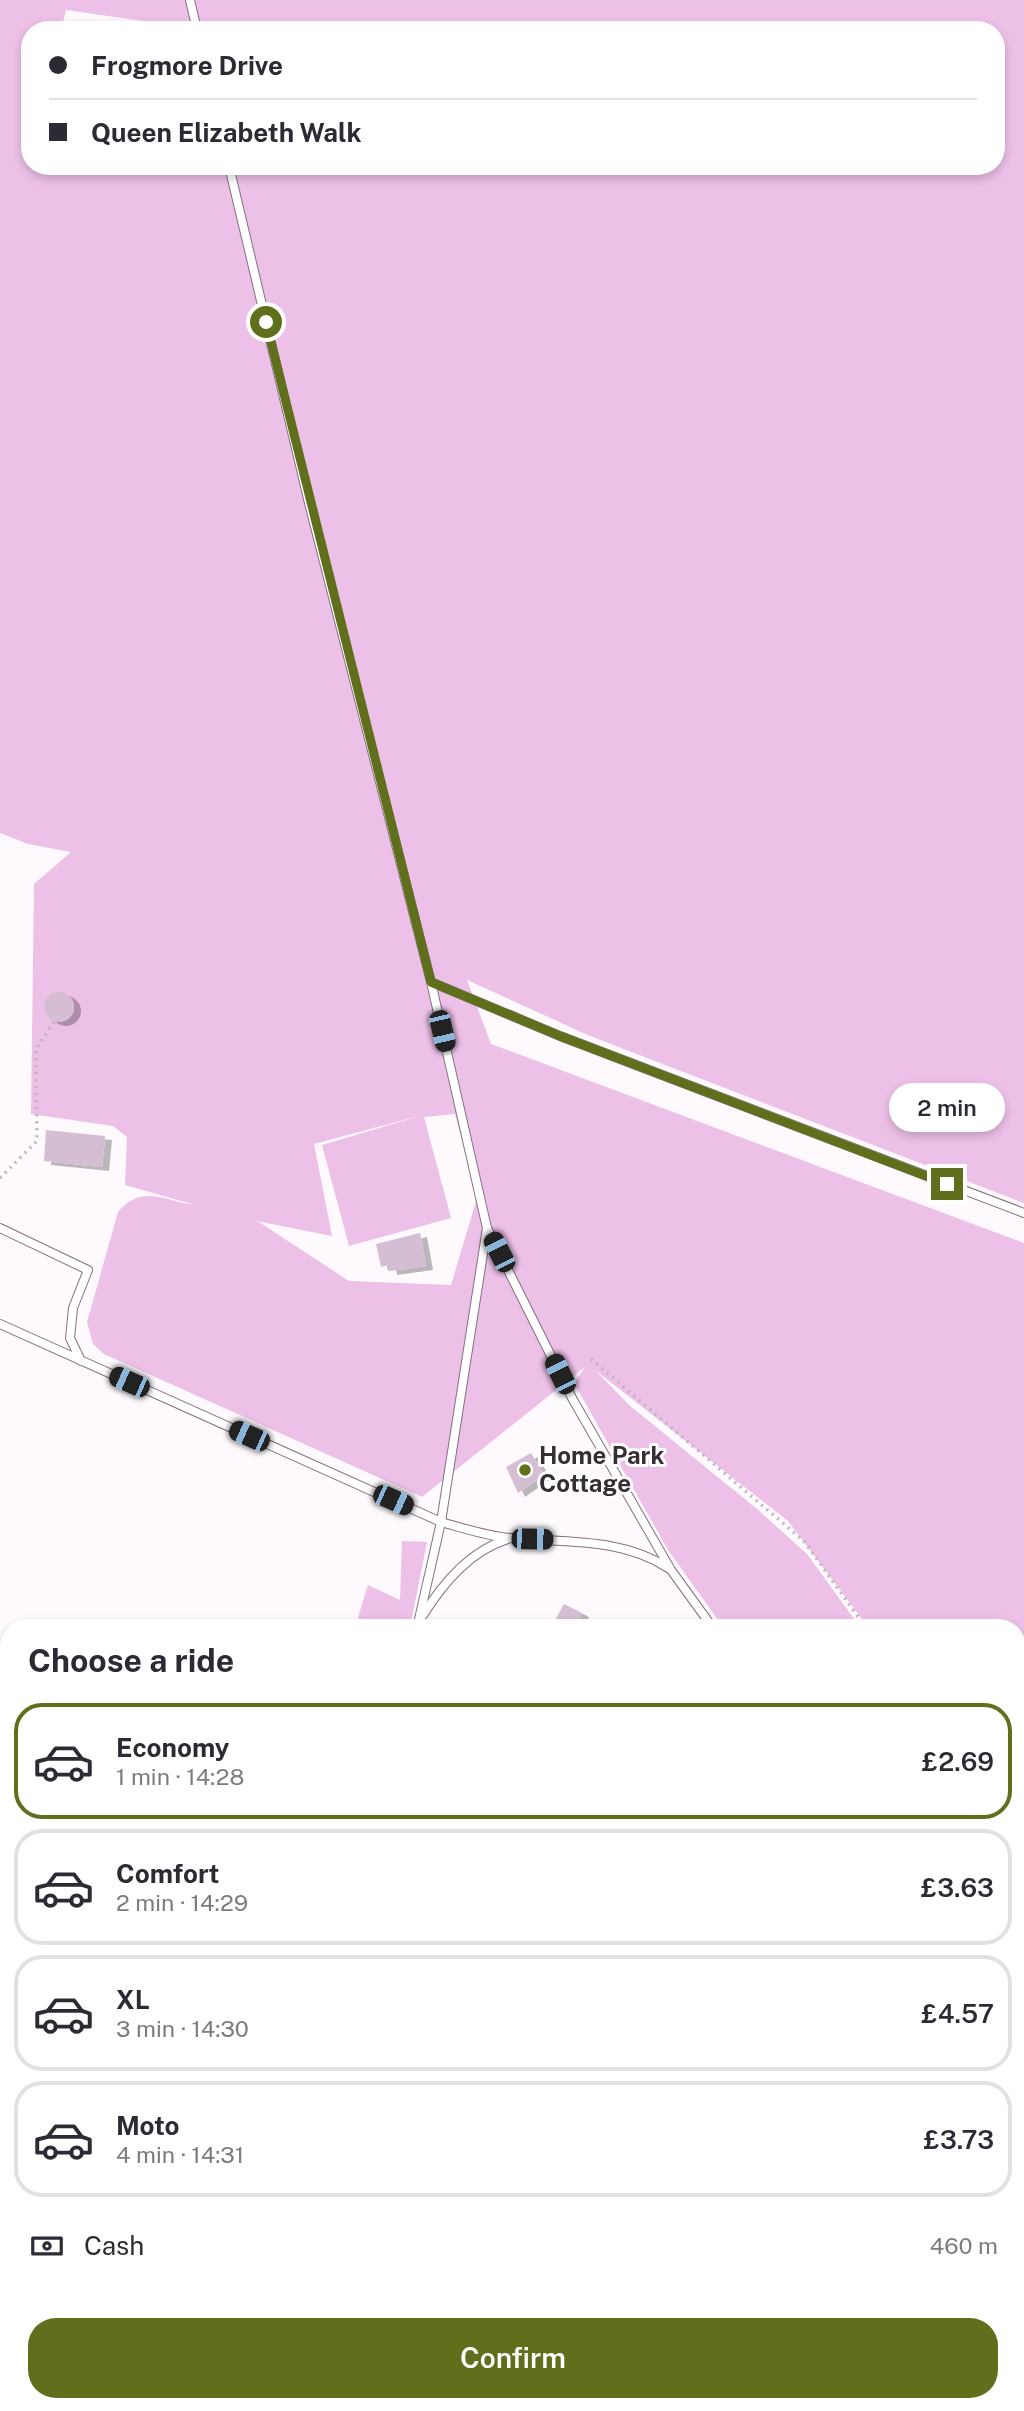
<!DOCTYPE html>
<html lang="en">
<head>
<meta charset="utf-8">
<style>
	body { margin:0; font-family:"Public Sans",sans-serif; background:#f7f7f7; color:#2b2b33; height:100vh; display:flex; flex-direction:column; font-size:26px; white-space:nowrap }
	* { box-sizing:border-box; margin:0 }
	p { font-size:23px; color:#7c7c81 }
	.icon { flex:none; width:38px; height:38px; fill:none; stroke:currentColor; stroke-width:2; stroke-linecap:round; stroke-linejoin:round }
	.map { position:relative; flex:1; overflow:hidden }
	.sheet { position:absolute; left:0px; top:1619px; width:1026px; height:793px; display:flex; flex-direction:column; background:#fff; border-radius:28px 28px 0 0; box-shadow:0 4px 10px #0003 }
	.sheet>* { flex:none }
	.hud { position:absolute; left:21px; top:21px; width:984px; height:154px; border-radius:28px; box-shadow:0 4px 10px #0003; display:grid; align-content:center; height:154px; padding:0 28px; background:#fff }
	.end { position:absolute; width:32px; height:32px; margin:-16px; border:9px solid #606f1b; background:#fff; box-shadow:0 0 0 4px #fff }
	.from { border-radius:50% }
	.bubble { position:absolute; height:49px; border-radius:24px; background:#fff; box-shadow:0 4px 10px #0003; font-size:23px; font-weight:600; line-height:49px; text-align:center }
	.car { position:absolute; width:21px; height:42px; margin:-21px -10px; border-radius:9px; box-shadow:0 0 5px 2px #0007; background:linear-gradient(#222 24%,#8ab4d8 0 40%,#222 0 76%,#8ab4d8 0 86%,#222 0) }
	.hud b { display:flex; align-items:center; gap:24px; height:66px; font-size:26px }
	.hud b+b { border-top:2px solid #e1e1e2 }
	.hud i { width:18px; height:18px; background:#2b2b33 }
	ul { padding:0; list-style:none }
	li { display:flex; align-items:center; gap:21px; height:116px; margin:0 14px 10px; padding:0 14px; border:4px solid #e1e1e2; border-radius:28px }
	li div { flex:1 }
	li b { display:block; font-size:26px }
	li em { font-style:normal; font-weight:600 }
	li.selected { border-color:#606f1b }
	li>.icon { width:63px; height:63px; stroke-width:1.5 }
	h2 { padding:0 28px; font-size:32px; line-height:84px }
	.pay { display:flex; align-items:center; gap:18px; height:77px; padding:0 28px; font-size:26px }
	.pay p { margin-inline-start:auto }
	.action { display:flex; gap:14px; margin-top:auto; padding:14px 28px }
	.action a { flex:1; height:80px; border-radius:28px; background:#606f1b; color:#fff; font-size:28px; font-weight:600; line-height:80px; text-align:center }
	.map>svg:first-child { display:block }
	.green { fill:#edc0e8; fill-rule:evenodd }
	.water { fill:#eca7e6 }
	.building { fill:#d5bed3; filter:url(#shadow) }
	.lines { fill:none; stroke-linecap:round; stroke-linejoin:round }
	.lane-casing { stroke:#846f81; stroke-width:10 }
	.path { stroke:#bcb6bb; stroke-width:3.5; stroke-dasharray:2 5; stroke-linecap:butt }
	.lane { stroke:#fff; stroke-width:8 }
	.route { stroke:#606f1b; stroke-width:9 }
	.poi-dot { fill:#606f1b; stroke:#fff; stroke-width:2.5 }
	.labels { text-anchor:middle; stroke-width:6; stroke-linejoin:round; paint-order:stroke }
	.poi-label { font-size:24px; font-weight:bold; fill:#362d35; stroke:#fff; text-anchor:start }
</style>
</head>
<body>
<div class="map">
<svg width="1024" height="2411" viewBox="0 0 1024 2411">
	<defs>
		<filter id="shadow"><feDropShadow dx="7" dy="4" stdDeviation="0" flood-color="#0004"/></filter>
	</defs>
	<rect width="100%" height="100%" fill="#fdf9fd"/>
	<g class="green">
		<path d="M0 0H1024V1203L590 1036 467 980 491 1044 1024 1243V1835L1017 1825V1628L868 1627 788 1521 595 1370 629 1405 757 1509 807 1554 860 1627H723L668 1550 574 1383 585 1367 422 1497 104 1354 93 1344 87 1322 118 1212C143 1183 165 1202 195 1205L125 1185 127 1137 113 1126 31 1114 34 884 71 852 28 844 0 833ZM66 10 150 22 148 30H996V166H30V30H61ZM455 1114 477 1198 451 1285 349 1281 259 1222 251 1220 332 1236 314 1144 423 1115 322 1145 349 1246 451 1218 424 1117Z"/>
		<path d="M402 1541 427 1542 410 1627H355L368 1585 400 1600Z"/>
		<path d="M1017 1847 1024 1857V1963L1017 1956Z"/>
		<path d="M34 2403H97L94 2411H32Z"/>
	</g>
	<path class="water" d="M451 2403H521L519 2411H449Z"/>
	<g class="building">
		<circle cx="59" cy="1007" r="15"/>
		<path d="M46 1130 105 1136 102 1167 44 1161Z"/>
		<path d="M420 1233 426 1266 390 1271 389 1265 381 1267 376 1244Z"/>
		<path d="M531 1453 544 1475 518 1493 506 1467Z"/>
		<path d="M564 1604 582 1613 575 1628H551Z"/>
		<path d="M1017 2013 1024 2019V2027L1017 2036Z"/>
		<path d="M1017 2077 1024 2082V2111L1017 2105Z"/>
		<path d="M1019 2128 1024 2133 1021 2148 1017 2144Z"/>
		<path d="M603 2404H617L627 2411H592Z"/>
	</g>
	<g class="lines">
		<defs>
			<g id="lane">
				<path d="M190 0 197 30"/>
				<path d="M229 166 309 503 431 982 487 1228 572 1398 671 1570 713 1628"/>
				<path d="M431 982 560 1036 1024 1213"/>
				<path d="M0 1228 88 1270 73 1308 70 1338 81 1361"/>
				<path d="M487 1228 441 1522C463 1528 486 1536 510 1538 563 1543 621 1537 668 1568"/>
				<path d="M0 1324 441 1522 417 1628"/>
				<path d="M423 1615C444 1582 470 1551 508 1539"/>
				<path d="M1017 1968 1024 1976"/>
				<path d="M1017 2071 1024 2076"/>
				<path d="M96 2411 99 2403"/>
			</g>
		</defs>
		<use href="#lane" class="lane-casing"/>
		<g class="path">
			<path d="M0 1178 37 1141 36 1049 55 1021"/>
			<path d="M591 1359 804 1541 866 1628"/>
			<path d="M1017 1838 1024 1848"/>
			<path d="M1017 2321 1019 2328 1017 2329"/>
			<path d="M1019 2328 1024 2343"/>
			<path d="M248 2403 262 2411"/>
			<path d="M397 2403 398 2411"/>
			<path d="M203 2411 205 2403"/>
			<path d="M524 2411 526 2403"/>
			<path d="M637 2411 646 2403"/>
			<path d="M778 2411 783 2403"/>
		</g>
		<use href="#lane" class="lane"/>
	</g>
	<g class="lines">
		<path class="route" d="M266 322 431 982 560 1036 947 1184"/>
	</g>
	<circle class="poi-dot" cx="525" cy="1470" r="7"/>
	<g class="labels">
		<g class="poi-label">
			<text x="539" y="1464">Home Park<tspan x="539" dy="28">Cottage</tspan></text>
		</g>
	</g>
</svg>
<i class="end from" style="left:266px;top:322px"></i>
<i class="end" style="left:947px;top:1184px"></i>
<div class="bubble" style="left:889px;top:1083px;width:116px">2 min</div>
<i class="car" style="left:442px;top:1031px;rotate:167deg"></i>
<i class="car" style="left:499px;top:1252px;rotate:333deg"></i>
<i class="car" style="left:560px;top:1374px;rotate:334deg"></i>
<i class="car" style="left:129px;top:1382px;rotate:294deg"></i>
<i class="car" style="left:249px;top:1436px;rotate:294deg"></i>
<i class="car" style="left:393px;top:1500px;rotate:114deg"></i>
<i class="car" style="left:532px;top:1539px;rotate:91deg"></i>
<div class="hud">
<b><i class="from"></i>Frogmore Drive</b>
<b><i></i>Queen Elizabeth Walk</b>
</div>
<section class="sheet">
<h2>Choose a ride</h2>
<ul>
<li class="selected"><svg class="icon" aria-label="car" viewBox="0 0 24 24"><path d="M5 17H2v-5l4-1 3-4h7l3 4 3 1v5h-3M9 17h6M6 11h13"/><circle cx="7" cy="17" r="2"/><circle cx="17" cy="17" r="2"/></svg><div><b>Economy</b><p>1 min · 14:28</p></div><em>£2.69</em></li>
<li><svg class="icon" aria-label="car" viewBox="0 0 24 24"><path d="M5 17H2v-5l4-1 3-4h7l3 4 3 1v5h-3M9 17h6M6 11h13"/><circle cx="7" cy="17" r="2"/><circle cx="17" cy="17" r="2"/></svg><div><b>Comfort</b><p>2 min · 14:29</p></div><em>£3.63</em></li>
<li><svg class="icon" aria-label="car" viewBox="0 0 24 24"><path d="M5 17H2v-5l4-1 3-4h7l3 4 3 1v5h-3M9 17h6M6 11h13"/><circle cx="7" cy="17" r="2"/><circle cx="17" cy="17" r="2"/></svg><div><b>XL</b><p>3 min · 14:30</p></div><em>£4.57</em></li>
<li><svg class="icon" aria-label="car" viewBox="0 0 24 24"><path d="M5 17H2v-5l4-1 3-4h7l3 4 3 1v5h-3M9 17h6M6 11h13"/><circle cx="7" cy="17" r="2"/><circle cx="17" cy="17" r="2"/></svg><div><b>Moto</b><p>4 min · 14:31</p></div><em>£3.73</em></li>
</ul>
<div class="pay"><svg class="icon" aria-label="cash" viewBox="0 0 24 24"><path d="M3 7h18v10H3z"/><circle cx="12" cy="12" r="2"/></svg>Cash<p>460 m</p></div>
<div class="action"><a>Confirm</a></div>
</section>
</div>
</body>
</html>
